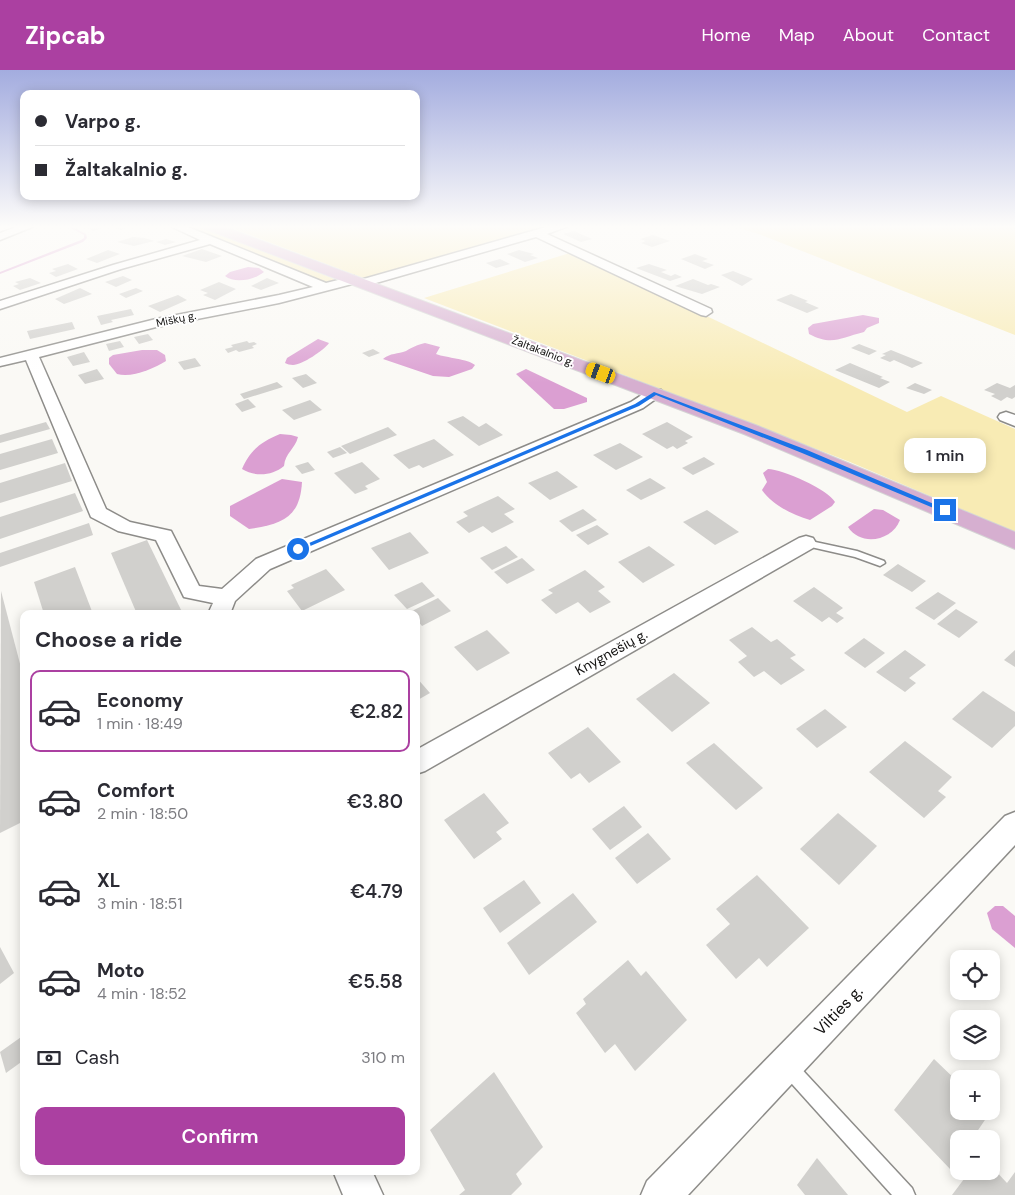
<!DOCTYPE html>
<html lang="en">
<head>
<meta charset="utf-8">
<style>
	body { margin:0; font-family:"DM Sans",sans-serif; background:#f2f2f3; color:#2b2b33; height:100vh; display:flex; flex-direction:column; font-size:19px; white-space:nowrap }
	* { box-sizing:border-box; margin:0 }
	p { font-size:16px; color:#7c7c81 }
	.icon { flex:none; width:28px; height:28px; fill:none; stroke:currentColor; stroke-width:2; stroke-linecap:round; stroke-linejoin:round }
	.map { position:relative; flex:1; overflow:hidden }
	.details { position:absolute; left:20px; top:540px; width:400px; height:565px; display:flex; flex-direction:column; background:#fff; border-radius:10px; box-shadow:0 2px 12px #0003 }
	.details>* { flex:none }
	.banner { position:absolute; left:20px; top:20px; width:400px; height:110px; border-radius:10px; box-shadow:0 2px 12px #0003; display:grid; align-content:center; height:110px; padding:0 15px; background:#fff }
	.fabs { position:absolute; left:950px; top:880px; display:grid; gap:10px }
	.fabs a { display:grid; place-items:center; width:50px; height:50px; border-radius:10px; background:#fff; box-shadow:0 2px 12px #0003; font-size:25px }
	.end { position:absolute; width:22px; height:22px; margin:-11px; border:6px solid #1a73e8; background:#fff; box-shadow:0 0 0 2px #fff }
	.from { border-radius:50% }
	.bubble { position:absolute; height:35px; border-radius:10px; background:#fff; box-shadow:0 2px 12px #0003; font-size:16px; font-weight:600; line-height:35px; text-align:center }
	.car { position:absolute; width:15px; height:30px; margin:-15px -8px; border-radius:6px; box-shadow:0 0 4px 1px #0007; background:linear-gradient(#f5c518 24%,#345 0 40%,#f5c518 0 76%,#345 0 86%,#f5c518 0) }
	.banner b { display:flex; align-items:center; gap:18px; height:48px; font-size:19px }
	.banner b+b { border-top:1px solid #e1e1e2 }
	.banner i { width:12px; height:12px; background:#2b2b33 }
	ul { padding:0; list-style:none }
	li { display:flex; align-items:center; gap:15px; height:82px; margin:0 10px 8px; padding:0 5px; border:2px solid transparent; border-radius:10px }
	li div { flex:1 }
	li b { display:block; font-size:19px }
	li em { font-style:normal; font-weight:600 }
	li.on { border-color:#ab40a1 }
	li>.icon { width:45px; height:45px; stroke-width:1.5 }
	h2 { padding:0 15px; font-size:22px; line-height:60px }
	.pay { display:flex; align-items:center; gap:12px; height:55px; padding:0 15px; font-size:19px }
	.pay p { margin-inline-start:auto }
	.action { display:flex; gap:10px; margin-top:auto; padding:10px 15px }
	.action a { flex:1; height:58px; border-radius:10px; background:#ab40a1; color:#fff; font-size:20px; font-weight:600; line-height:58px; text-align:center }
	header { display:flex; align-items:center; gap:30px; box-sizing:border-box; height:70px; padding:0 25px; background:#ab40a1; color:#fff }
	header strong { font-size:24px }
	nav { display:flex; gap:28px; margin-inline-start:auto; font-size:18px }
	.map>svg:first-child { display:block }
	.green { fill:#f8ebb4 }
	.water { fill:#db9fd2 }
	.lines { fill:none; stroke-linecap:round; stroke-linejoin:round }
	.stream { fill:#db9fd2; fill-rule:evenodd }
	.building { fill:#d1d0cd }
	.lane-casing { stroke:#8d8c89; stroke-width:3 }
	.street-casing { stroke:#8d8c89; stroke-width:3 }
	.primary-casing { stroke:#d4d4d4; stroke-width:2 }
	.lane { fill:#fff; fill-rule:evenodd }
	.street { fill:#fff; fill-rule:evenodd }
	.primary { fill:#d6afd0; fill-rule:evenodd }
	.route { fill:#1a73e8 }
	.labels { text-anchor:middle; stroke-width:4; stroke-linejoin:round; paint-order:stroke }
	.far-street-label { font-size:11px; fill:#11100f; stroke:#fff }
	.street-label { font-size:14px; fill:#11100f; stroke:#fff }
	.near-street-label { font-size:16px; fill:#11100f; stroke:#fff }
</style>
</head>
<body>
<header>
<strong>Zipcab</strong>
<nav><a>Home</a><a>Map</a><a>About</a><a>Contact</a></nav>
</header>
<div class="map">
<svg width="1015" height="1125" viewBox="0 0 1015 1125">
	<rect width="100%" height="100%" fill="#faf9f5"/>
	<g class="green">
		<path d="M180 155H196L332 208 334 210 329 213 323 212Z"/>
		<path d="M224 155H562L366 209Z"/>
		<path d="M728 155H1015V265L759 164Z"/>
		<path d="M573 182 907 342 941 326 1015 359V462L850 392 424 228Z"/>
	</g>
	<g class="water">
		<path d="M248 197 259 198 264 202C254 210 235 214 225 206L230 202Z"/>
		<path d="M863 245 879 248V253L867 258 864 262C840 268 832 276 809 264L808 258 813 254Z"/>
		<path d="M318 269 329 273C324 280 302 295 293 295 290 295 287 294 285 293L287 288Z"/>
		<path d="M425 273 440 277 436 284C447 288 468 289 475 295L472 299 449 307 433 306 383 289C390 283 398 284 406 281 413 277 417 275 425 273Z"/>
		<path d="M142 280H157L165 285 166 291C153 299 132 308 117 304L109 294V288L113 285Z"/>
		<path d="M526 299 587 328V332L564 339H554L516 304Z"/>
		<path d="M280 364 291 365 298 367C295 379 285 383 284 396 272 406 255 407 242 399 250 380 261 372 280 364Z"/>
		<path d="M768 399C782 399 829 420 835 432L832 436 810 450C793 445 772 435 762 420L767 412 763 403Z"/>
		<path d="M282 409 302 412C300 448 282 454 249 459L230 446V436Z"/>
		<path d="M874 439 883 440 900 450C892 471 861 477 848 457Z"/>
		<path d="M995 836H1003L1015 846V878L992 859 987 843Z"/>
	</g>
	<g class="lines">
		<path class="stream" d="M65 155H69L86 164 87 168 83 172 0 204V202L81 170 84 168V165Z"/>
	</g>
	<g class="building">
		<path d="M98 155 103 158 93 161 85 156Z"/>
		<path d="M109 155H131V156L121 160Z"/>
		<path d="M574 161 592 169 581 172 563 164Z"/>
		<path d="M653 165 670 171 652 177 641 173 646 171 640 169Z"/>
		<path d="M133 167 145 168 154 171 134 176 117 172Z"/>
		<path d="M166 169 176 172 165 175 156 172Z"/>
		<path d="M202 179 222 186 206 192 182 186Z"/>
		<path d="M108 180 120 184 97 193 86 189Z"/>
		<path d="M519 180 534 184 530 185 538 188 525 192 507 184Z"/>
		<path d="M695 184 708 189 702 191 714 195 705 199 681 189Z"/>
		<path d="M500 189 510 194 496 198 486 193Z"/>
		<path d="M68 194 78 199 56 207 49 203 56 201 52 199Z"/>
		<path d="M649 194 667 200 661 202 671 206 675 204 682 207 670 211 636 198Z"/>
		<path d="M733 201 753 209 742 216 721 205Z"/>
		<path d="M123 206 132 210 116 217 105 212Z"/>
		<path d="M30 208 41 213 20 220 13 216 19 214 15 212Z"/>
		<path d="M267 208 279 213 261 220 251 216Z"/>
		<path d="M693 209 708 215 711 214 720 217 702 224 675 216Z"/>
		<path d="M219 212 236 219 215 230 203 225 208 223 200 220Z"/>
		<path d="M80 218 92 224 64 234 55 229Z"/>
		<path d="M136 218 143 221 126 228 119 224Z"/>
		<path d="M791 224 808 231 805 232 819 238 807 243 776 230Z"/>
		<path d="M178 225 187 230 160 242 148 236Z"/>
		<path d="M131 239 134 245 111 250 113 252 101 255 97 246Z"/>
		<path d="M72 252 75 259 30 269 27 261Z"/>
		<path d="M148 264 153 270 139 274 134 267Z"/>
		<path d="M120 271 124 277 109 281 106 274Z"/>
		<path d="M247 271 249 273 254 272 257 274 252 276 254 278 239 282 236 280 228 283 225 279 233 277 231 275Z"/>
		<path d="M859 274 877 281 869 285 851 278Z"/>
		<path d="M373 279 380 283 369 287 362 283Z"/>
		<path d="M891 280 923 293 912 298 894 290 890 292 880 288 886 285 882 284Z"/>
		<path d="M84 282 90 292 73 296 67 287Z"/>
		<path d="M195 288 201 296 184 300 178 292Z"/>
		<path d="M850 293 883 307 880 308 890 312 879 318 835 300Z"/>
		<path d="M97 299 104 309 85 314 78 305Z"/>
		<path d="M306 304 317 313 303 318 292 308Z"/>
		<path d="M277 312 283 317 244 329 240 324Z"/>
		<path d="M915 313 932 320 924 324 906 318Z"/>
		<path d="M997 313 1010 318 1015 315V327L1012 329 1007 327 1001 331 991 326 995 324 984 320Z"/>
		<path d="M248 329 256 337 242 342 235 334Z"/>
		<path d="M310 330 322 340 294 350 282 340Z"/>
		<path d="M463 346 479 357 486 353 503 365 479 376 447 352Z"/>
		<path d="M46 352 50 359 0 373V365Z"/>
		<path d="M667 352 693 367 685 371 688 373 677 379 673 376 667 379 642 364Z"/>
		<path d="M388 357 397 365 350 384 341 376Z"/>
		<path d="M52 369 58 383 0 400V384Z"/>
		<path d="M434 369 454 385 423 398 419 395 409 399 393 385Z"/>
		<path d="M620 373 643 387 616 400 593 385Z"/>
		<path d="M340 377 347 383 333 388 327 382Z"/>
		<path d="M704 387 715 394 693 405 682 398Z"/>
		<path d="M308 392 315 400 302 404 295 396Z"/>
		<path d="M362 392 380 409 365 416 368 419 355 424 334 403Z"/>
		<path d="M65 393 72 411 0 433V413Z"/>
		<path d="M557 401 578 417 550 430 528 413Z"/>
		<path d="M650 408 666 418 641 430 626 420Z"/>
		<path d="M75 423 83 441 0 469V447Z"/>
		<path d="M498 426 515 439 504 444 514 452 492 463 483 456 469 463 456 452 468 446 463 442Z"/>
		<path d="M583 439 597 450 572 462 559 451Z"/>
		<path d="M707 440 739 462 715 475 683 452Z"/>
		<path d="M89 453 93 465 0 497V483Z"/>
		<path d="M597 455 609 464 588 475 576 465Z"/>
		<path d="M410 462 429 483 389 500 371 478Z"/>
		<path d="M147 470 183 544H137L111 483Z"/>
		<path d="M506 476 518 487 492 500 480 488Z"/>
		<path d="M649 476 675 495 643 513 618 492Z"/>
		<path d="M522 488 535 500 507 514 494 502Z"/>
		<path d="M898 494 926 511 912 522 883 505Z"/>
		<path d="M75 497 93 544H44L34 512Z"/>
		<path d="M326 499 345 520 302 541 287 521 294 518 291 515Z"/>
		<path d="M585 500 605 517 598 521 611 532 590 543 578 532 556 544 541 530 553 523 548 520Z"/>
		<path d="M422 512 435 526 407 539 394 525Z"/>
		<path d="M814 517 843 538 836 543 844 548 837 553 829 547 822 552 793 531Z"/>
		<path d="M1 521 24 609V751L0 763Z"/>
		<path d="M938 522 956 533 934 550 915 538Z"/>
		<path d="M438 528 451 541 422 556 416 549V544L410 542Z"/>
		<path d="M956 539 978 552 959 568 937 554Z"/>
		<path d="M752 557 771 572 777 569 796 585 790 588 805 600 781 615 764 601 754 607 738 592 747 586 729 570Z"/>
		<path d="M487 560 510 583 477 601 454 577Z"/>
		<path d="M864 568 885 583 865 598 844 583Z"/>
		<path d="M905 580 926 595 909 608 916 613 905 622 876 602Z"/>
		<path d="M1015 580V597L1004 590Z"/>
		<path d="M674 603 710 633 672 662 636 629Z"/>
		<path d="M416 607 430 623 416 631Z"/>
		<path d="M983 621 1015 642V656L992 678 952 649Z"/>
		<path d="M825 639 847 657 817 678 796 659Z"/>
		<path d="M588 657 621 692 589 713 580 703 571 709 548 683Z"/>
		<path d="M905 671 952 707 938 721 946 727 924 748 869 702Z"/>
		<path d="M714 673 763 718 736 740 686 693Z"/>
		<path d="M484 723 509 753 496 762 502 769 474 789 444 750Z"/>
		<path d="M624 736 642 757 610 780 592 759Z"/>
		<path d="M838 743 877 776 839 815 800 779Z"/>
		<path d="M648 763 671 789 637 814 615 788Z"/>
		<path d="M757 805 809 858 767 897 759 888 736 909 706 875 730 854 716 839Z"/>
		<path d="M524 810 541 833 500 863 483 838Z"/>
		<path d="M573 823 597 852 529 905 507 873Z"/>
		<path d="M0 877 14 903 0 914Z"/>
		<path d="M628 890 641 906 646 901 687 950 635 1001 615 974 605 983 576 943 586 934 583 929Z"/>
		<path d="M24 965V990L6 1003 0 982Z"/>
		<path d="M934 989 959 1013V1041H987L989 1044 972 1069H959V1087L950 1099 894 1040Z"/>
		<path d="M494 1002 543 1077 516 1104 522 1114 511 1125H459L465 1120 430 1060Z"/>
		<path d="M817 1088 848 1125H805L797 1115Z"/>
		<path d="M991 1096 1007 1113 1015 1102V1125H952L970 1101H991Z"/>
	</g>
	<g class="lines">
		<defs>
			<g id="lane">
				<path d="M806 470 857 481 884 491 885 493 880 496 855 487 802 475 801 473 802 471Z"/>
				<path d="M789 989 795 992 912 1118 915 1125H892L783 1004 780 998 783 992Z"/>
			</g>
			<g id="street">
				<path d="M22 155H37L0 170V163Z"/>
				<path d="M168 155H183L326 213 354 206 360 210 532 161 554 155H571L547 164 711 239 712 242 706 246 701 245 536 167 362 217 356 213 279 233 156 257 39 287 106 439 130 452 171 461 199 516 222 519 256 489 631 332C641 326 650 317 661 320L664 323 643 338 270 499 235 531 230 544H208L213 533 184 527 156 470 118 461 91 447 26 290 0 296V288L156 249 279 225 313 217 210 174 121 199 0 239V231L113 195 200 170Z"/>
				<path d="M1006 342 1015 345V356L1000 350 998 347 1000 344Z"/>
				<path d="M806 466 813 468 816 473 813 478 425 701 416 704V680L799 468Z"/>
				<path d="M1015 742V775L688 1125H641L647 1111 1005 746Z"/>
				<path d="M333 1101H372L383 1125H343Z"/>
			</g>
			<path id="primary" d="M201 155H219L758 356 1015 462V479L744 364 203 158Z"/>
		</defs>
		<use href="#lane" class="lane-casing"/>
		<use href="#street" class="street-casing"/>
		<use href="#primary" class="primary-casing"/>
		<use href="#lane" class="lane"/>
		<use href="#street" class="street"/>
		<use href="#primary" class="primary"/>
	</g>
	<linearGradient id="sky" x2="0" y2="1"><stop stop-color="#a3acdf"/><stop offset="0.5" stop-color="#fdfcfa"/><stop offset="1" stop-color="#fdfcfa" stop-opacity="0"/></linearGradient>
	<rect width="1015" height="313" fill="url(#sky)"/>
	<path class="route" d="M654 322 807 380 948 440 943 442 802 383 656 325 639 336 301 480 295 479 635 334Z"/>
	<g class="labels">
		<g class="far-street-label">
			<text transform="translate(176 249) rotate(-12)" y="4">Miškų g.</text>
			<text transform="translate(543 281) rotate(21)" y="4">Žaltakalnio g.</text>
		</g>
		<g class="street-label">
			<text transform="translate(611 582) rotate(-29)" y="5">Knygnešių g.</text>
		</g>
		<g class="near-street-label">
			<text transform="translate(838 940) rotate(-46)" y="6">Vilties g.</text>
		</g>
	</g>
</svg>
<div class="fabs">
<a><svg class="icon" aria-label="locate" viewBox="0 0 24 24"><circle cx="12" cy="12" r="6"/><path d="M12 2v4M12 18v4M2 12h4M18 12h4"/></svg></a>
<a><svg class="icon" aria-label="layers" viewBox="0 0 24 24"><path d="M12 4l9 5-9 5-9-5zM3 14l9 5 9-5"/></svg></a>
<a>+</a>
<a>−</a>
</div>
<i class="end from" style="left:298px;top:479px"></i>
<i class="end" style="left:945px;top:440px"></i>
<div class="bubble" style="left:904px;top:368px;width:82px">1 min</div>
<i class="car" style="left:601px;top:303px;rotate:290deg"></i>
<div class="banner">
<b><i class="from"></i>Varpo g.</b>
<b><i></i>Žaltakalnio g.</b>
</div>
<section class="details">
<h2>Choose a ride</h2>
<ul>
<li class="on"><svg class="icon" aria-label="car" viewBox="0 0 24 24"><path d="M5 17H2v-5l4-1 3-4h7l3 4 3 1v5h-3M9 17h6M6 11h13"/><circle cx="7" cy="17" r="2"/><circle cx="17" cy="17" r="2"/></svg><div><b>Economy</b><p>1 min · 18:49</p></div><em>€2.82</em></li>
<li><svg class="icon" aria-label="car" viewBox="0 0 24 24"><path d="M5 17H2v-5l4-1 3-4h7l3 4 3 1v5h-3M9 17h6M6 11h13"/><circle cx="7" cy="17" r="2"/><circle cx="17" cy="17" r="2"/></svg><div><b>Comfort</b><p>2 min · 18:50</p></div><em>€3.80</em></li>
<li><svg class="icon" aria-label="car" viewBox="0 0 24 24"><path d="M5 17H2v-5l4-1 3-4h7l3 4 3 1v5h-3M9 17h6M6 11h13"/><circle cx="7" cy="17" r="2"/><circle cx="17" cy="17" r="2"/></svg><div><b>XL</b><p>3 min · 18:51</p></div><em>€4.79</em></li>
<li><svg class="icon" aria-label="car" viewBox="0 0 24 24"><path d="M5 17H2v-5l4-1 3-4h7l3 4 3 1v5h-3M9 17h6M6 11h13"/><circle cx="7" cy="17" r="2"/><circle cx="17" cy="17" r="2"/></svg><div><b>Moto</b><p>4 min · 18:52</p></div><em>€5.58</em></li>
</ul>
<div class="pay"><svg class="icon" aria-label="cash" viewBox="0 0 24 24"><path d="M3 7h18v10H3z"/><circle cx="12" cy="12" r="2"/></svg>Cash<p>310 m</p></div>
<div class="action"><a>Confirm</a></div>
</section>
</div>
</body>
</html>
